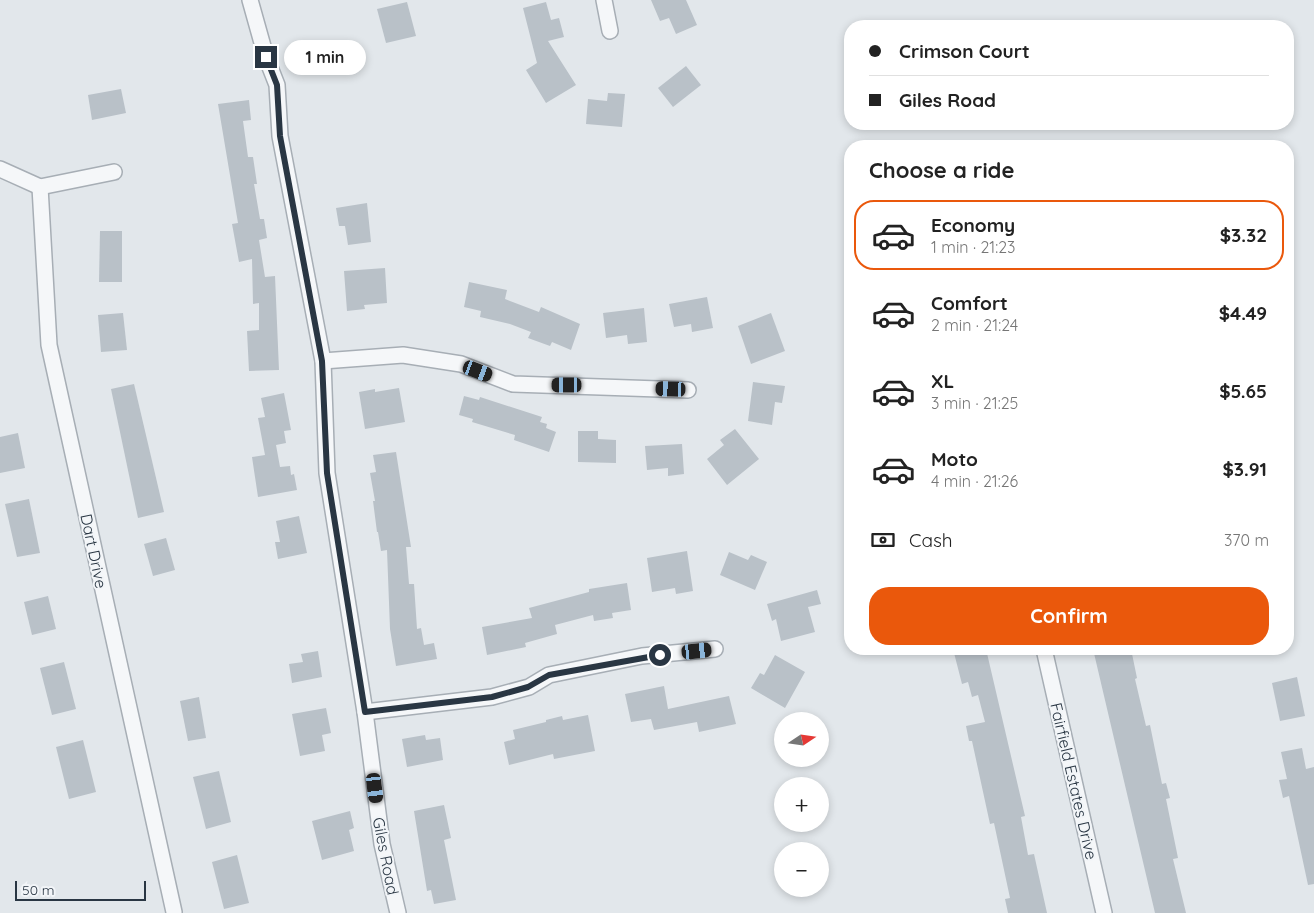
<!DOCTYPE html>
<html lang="en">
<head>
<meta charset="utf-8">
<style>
	body { margin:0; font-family:Quicksand,sans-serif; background:#f2f2f2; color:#222; height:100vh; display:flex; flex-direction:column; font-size:19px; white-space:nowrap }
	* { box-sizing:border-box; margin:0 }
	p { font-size:16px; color:#767676 }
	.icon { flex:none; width:28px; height:28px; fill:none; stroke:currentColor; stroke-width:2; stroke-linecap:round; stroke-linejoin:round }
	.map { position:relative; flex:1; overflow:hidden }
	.panel { position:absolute; left:844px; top:140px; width:450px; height:515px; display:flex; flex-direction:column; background:#fff; border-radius:20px; box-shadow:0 2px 8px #0003 }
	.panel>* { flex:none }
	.hud { position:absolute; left:844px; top:20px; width:450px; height:110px; border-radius:20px; box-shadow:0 2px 8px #0003; display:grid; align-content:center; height:110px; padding:0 25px; background:#fff }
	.needle { width:32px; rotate:77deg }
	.fabs { position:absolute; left:774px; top:712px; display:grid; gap:10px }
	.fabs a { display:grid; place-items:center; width:55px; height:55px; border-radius:50%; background:#fff; box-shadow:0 2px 8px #0003; font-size:25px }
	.scale { position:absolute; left:15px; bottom:12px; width:131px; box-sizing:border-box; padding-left:5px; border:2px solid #293643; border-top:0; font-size:14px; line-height:18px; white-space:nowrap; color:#293643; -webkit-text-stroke:4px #f2f5f8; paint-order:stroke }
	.end { position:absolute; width:22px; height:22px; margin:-11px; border:6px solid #293643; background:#fff; box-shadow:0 0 0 2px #fff }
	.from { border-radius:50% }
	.bubble { position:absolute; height:35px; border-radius:18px; background:#fff; box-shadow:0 2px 8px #0003; font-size:16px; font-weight:700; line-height:35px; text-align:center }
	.car { position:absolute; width:15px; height:30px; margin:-15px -8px; border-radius:6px; box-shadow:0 0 4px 1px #0007; background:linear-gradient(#222 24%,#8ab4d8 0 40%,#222 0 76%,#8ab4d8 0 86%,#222 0) }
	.hud b { display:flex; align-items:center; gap:18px; height:48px; font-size:19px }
	.hud b+b { border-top:1px solid #e0e0e0 }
	.hud i { width:12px; height:12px; background:#222 }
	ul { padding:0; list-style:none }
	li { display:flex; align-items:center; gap:15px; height:70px; margin:0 10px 8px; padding:0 15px; border:2px solid transparent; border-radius:20px }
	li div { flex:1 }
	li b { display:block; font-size:19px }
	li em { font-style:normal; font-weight:700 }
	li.active { border-color:#ea580c }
	li>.icon { width:45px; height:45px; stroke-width:1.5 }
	h2 { padding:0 25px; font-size:22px; line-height:60px }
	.pay { display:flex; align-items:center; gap:12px; height:55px; padding:0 25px; font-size:19px }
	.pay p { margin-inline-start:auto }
	.action { display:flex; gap:10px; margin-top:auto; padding:10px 25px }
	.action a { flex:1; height:58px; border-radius:20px; background:#ea580c; color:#fff; font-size:20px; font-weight:700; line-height:58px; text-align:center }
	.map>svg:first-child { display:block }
	.building { fill:#b9c1c8 }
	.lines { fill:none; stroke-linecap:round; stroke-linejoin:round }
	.street-casing { stroke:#a7aeb5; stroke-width:18 }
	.street { stroke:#f5f7f9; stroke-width:15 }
	.route { stroke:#293643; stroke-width:6 }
	.labels { text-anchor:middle; stroke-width:4; stroke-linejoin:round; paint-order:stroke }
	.street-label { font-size:16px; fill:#293643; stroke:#f2f5f8 }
</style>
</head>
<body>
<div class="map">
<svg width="1314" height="913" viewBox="0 0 1314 913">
	<rect width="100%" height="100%" fill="#e2e7eb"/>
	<g class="building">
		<path d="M651 0H686L697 25 676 34 669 18 660 21Z"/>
		<path d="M407 2 416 36 386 43 377 9Z"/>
		<path d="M546 2 551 20 559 18 564 37 548 41 576 85 546 103 526 70 537 63 523 8Z"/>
		<path d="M686 66 701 85 673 107 658 88Z"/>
		<path d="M121 89 126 113 92 120 88 95Z"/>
		<path d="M608 93 625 94 622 127 586 124 588 99 607 101Z"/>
		<path d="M249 100 251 120 243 121 248 157H253L257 184H254L260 219H264L267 238 259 240 265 277 275 276 279 370 249 371 247 331 259 330V303L253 304 252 259 239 262 232 224 238 223 218 104Z"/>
		<path d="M367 203 371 242 348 245 345 226H339L336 208Z"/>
		<path d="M100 231H122V282H99Z"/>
		<path d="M385 268 387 303 364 305 365 309 347 311 344 271Z"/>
		<path d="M469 282 507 290 505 299 539 312 541 307 580 324 571 350 552 342 550 346 528 338 531 332 510 324 480 317 481 311 464 307Z"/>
		<path d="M707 297 713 328 692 332 691 324 674 327 669 304Z"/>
		<path d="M644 308 647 342 628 344 627 335 606 338 603 313Z"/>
		<path d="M123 313 127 350 101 352 98 315Z"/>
		<path d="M771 313 785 351 751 364 738 326Z"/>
		<path d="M753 382 785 386 782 403 775 402 772 425 748 421Z"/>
		<path d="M134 384 164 512 138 518 111 389Z"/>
		<path d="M399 388 405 422 365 429 359 392 375 389V392Z"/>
		<path d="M284 393 291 430 284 431 286 443 276 445 280 467 290 466 291 475 294 474 297 490 258 497 252 457 265 455 258 418 265 417 261 398Z"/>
		<path d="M464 396 479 400 480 397 542 417 540 422 547 424 546 428 556 432 549 452 514 440 515 435 472 422 473 419 459 415Z"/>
		<path d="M735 429 759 459 727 485 707 459 724 445 720 440Z"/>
		<path d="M578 431H598V439L616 440V463L578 462Z"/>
		<path d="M18 433 25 468 0 473V437Z"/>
		<path d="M682 444 684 474 668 476V468L647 470 645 446Z"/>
		<path d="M396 452 411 547H406L409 584H414L417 629 421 628 424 645 434 643 437 659 396 666 390 629 387 550 381 551 378 532H377L373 501H375L370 473 376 472 373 455Z"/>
		<path d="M29 499 40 553 17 557 5 504Z"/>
		<path d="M299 516 307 553 278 559 275 542H280L276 521Z"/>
		<path d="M166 538 175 570 153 576 144 544Z"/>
		<path d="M687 551 693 591 676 594 675 588 652 592 647 558Z"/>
		<path d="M729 552 748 560 751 555 767 562 755 590 720 575Z"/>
		<path d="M627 583 631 610 612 613 613 618 594 621 593 615 555 625 557 634 525 643 526 647 487 655 482 627 532 618 529 608 589 592V589Z"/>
		<path d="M817 590 821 604 808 607 815 632 781 641 776 619 772 621 767 604Z"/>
		<path d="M48 596 56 629 32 635 24 602Z"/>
		<path d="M953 649H986L1025 816 1021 817 1028 855 1034 854 1047 913H1008L1005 899 1010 898 994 823 990 824 972 741H969L966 726 985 722 978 695 972 697 968 682 962 684Z"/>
		<path d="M1093 649H1131L1137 678 1135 679 1146 726 1150 725 1162 784 1166 783 1170 798 1166 799 1178 858 1173 859 1186 913H1155Z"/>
		<path d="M318 651 322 677 292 683 289 664 303 662 301 654Z"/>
		<path d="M775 655 805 672 785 708 751 688 760 673 764 675Z"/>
		<path d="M64 662 76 709 52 715 40 668Z"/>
		<path d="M1297 677 1305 716 1280 721 1272 683Z"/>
		<path d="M664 686 668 709 729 696 736 724 699 732 697 722 654 730 651 719 631 722 625 694Z"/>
		<path d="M199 697 206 738 188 741 180 701Z"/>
		<path d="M326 708 331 733 322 735 325 751 300 756 292 714Z"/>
		<path d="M588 715 595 751 554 759 553 754 509 765 504 742 515 739 513 730 546 722V720L562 716 563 720Z"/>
		<path d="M425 735 426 740 440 738 443 760 407 767 402 739Z"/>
		<path d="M83 740 96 792 69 799 56 747Z"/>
		<path d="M1302 748 1306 769 1314 767V884L1308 885 1289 796 1283 798 1279 780 1287 779 1281 752Z"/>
		<path d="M219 771 231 822 206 829 193 777Z"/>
		<path d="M444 805 451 838 444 840 456 900 434 904 431 890 427 891 414 811Z"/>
		<path d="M350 811 354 828 349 830 354 851 322 860 312 821Z"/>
		<path d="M237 855 249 903 224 909 212 862Z"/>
	</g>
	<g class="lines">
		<defs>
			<g id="street">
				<path d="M250 0 266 57 277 85 280 136 323 361 327 473 365 712 382 844 398 913"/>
				<path d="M604 0 610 31"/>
				<path d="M0 169 40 187 114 172"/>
				<path d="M40 187 49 345 174 912"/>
				<path d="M323 361 403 355 461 364 513 384 688 390"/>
				<path d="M1044 649 1104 913"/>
				<path d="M365 712 492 697 529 687 549 675 642 656 715 649"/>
			</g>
		</defs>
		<use href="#street" class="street-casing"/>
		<use href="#street" class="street"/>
	</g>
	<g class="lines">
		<path class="route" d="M266 57 277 85 280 136 322 361 327 473 365 712 492 697 528 687 549 675 660 655"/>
	</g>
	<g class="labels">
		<g class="street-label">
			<text transform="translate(94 551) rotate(78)" y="6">Dart Drive</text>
			<text transform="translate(1074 781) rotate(77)" y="6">Fairfield Estates Drive</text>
			<text transform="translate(386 856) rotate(79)" y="6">Giles Road</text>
		</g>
	</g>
</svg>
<div class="fabs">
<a><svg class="needle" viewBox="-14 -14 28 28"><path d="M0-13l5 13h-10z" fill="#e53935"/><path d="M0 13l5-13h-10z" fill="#767676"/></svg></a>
<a>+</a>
<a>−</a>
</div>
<div class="scale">50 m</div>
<i class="end from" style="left:660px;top:655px"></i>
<i class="end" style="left:266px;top:57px"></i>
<div class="bubble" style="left:284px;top:40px;width:82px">1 min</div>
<i class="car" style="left:478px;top:371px;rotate:111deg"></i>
<i class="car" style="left:567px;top:385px;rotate:270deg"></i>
<i class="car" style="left:671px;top:389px;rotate:272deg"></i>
<i class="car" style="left:697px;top:651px;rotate:84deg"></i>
<i class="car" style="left:375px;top:788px;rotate:173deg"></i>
<div class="hud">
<b><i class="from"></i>Crimson Court</b>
<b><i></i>Giles Road</b>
</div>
<section class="panel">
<h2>Choose a ride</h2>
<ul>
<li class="active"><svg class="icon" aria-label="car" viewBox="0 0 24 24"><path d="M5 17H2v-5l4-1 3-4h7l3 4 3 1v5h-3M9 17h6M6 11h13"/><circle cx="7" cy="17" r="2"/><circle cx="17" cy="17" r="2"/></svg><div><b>Economy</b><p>1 min · 21:23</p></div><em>$3.32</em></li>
<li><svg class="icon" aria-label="car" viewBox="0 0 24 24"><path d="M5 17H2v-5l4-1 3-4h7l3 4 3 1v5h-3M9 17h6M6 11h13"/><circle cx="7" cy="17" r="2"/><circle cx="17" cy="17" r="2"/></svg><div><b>Comfort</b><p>2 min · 21:24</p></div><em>$4.49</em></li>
<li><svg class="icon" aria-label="car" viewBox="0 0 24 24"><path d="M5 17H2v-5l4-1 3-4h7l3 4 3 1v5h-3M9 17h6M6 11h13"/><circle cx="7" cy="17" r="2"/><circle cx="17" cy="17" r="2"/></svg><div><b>XL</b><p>3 min · 21:25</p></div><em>$5.65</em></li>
<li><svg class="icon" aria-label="car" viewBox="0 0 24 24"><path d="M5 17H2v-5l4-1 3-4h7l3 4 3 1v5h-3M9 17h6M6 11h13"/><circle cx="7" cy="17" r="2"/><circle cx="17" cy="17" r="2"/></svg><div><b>Moto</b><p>4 min · 21:26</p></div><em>$3.91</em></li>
</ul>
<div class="pay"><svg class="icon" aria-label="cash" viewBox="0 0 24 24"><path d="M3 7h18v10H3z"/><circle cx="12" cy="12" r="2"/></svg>Cash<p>370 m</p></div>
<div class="action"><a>Confirm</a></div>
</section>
</div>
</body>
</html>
